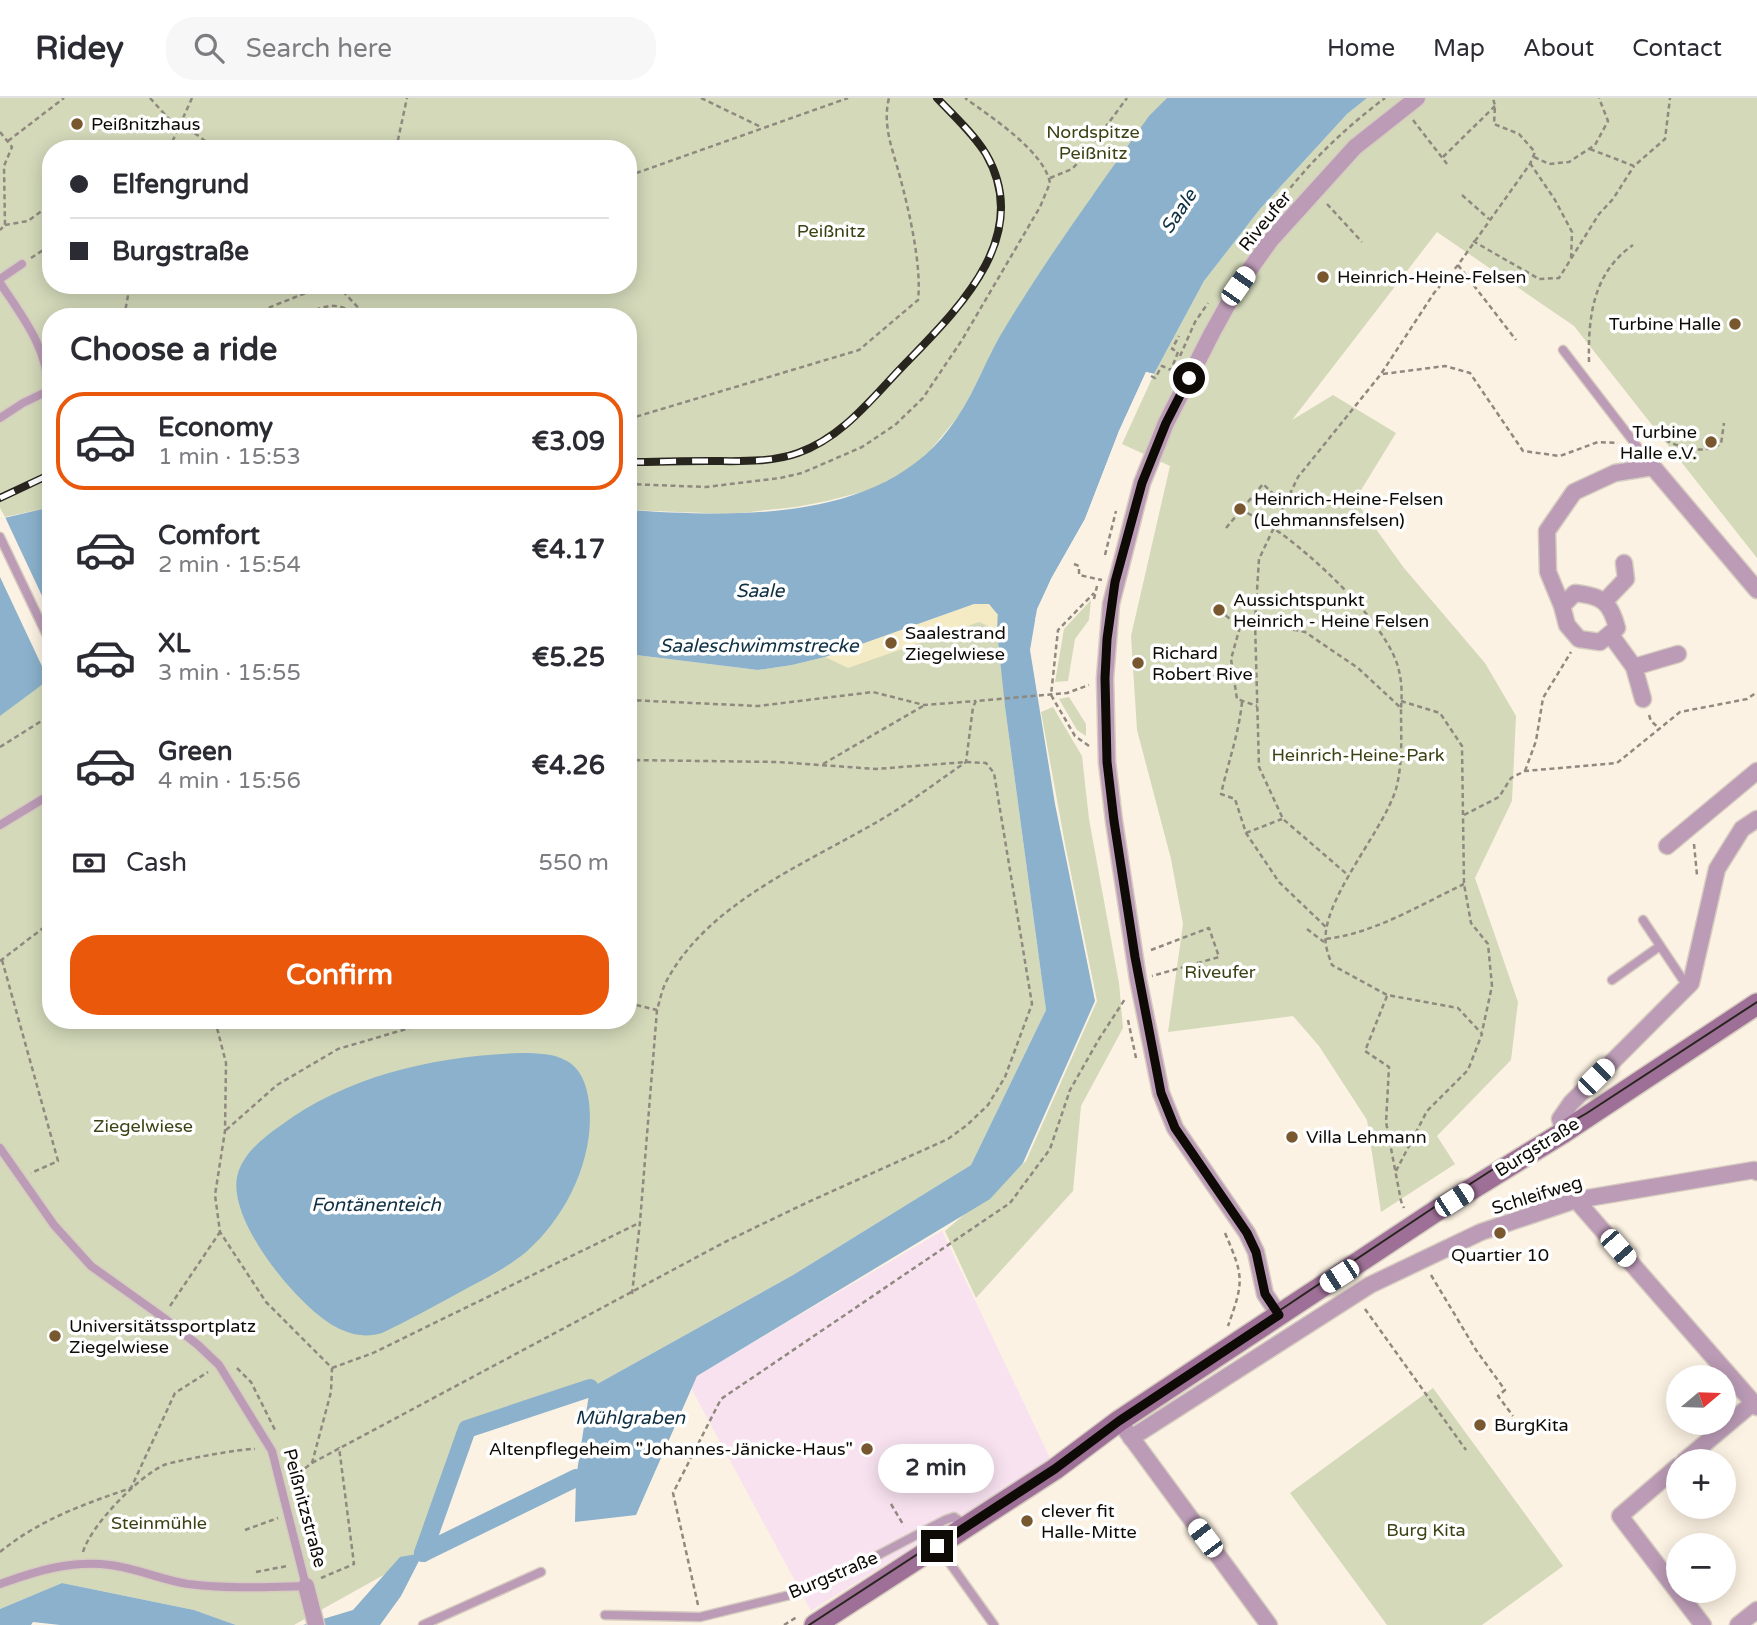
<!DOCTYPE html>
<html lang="en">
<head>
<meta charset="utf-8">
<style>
	body { margin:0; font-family:"Varela Round",sans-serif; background:#f7f7f7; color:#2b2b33; height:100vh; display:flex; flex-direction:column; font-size:26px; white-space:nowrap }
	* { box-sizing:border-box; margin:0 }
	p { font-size:23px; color:#7c7c81 }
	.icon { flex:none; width:38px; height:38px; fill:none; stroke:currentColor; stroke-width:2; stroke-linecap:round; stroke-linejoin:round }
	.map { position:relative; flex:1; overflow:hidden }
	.panel { position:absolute; left:42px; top:210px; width:595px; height:721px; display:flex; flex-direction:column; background:#fff; border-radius:28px; box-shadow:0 4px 18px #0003 }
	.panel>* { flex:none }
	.guide { position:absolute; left:42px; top:42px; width:595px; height:154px; border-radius:28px; box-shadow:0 4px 18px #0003; display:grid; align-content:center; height:154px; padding:0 28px; background:#fff }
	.needle { width:46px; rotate:71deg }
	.fabs { position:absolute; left:1666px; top:1267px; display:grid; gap:14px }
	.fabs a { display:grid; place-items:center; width:70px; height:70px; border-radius:50%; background:#fff; box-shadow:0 4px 18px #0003; font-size:35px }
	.end { position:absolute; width:32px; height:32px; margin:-16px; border:9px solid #0e0b06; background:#fff; box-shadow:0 0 0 4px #fff }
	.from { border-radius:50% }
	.bubble { position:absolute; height:49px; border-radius:24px; background:#fff; box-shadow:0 4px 18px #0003; font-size:23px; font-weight:700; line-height:49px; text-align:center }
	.car { position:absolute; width:21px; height:42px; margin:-21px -10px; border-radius:9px; box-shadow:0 0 5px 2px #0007; background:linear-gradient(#fff 24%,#345 0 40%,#fff 0 76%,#345 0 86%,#fff 0) }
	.guide b { display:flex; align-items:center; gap:24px; height:66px; font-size:26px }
	.guide b+b { border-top:2px solid #e1e1e2 }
	.guide i { width:18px; height:18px; background:#2b2b33 }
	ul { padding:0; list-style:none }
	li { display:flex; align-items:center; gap:21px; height:98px; margin:0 14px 10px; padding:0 14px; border:4px solid transparent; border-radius:28px }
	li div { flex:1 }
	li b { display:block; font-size:26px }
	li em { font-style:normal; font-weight:700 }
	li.selected { border-color:#ea580c }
	li>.icon { width:63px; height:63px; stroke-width:1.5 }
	h2 { padding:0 28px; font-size:32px; line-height:84px }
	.pay { display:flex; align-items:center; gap:18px; height:77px; padding:0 28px; font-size:26px }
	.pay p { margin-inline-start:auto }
	.primary-button { display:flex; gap:14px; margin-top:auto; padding:14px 28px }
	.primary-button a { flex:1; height:80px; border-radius:28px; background:#ea580c; color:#fff; font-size:28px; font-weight:700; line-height:80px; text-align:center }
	header { display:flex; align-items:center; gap:42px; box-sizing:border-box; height:98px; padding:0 35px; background:#fff; border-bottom:2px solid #e1e1e2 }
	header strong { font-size:33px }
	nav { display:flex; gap:38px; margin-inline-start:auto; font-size:24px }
	.search { width:490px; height:63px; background:#f7f7f7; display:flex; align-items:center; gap:18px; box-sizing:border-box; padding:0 24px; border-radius:28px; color:#7c7c81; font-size:26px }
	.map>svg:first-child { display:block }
	.commercial { fill:#f8e2f0 }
	.green { fill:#d3d9b9; fill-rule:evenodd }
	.sand { fill:#f4eac4 }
	.water { fill:#8bb1cc }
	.pier { fill:#fcf2e3 }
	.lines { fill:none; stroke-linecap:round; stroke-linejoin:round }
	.canal { stroke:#8bb1cc; stroke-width:18 }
	.lane-casing { stroke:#d6cdc0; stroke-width:11 }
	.street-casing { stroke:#d6cdc0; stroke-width:19 }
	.secondary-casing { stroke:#d6cdc0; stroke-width:24 }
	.path { stroke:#90897f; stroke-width:2.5; stroke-dasharray:5 3.5; stroke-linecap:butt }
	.lane { stroke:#bb9bb6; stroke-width:8 }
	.street { stroke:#bb9bb6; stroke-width:16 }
	.secondary { stroke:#9e7097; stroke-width:21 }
	.tram { stroke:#28241e; stroke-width:2 }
	.rail-casing { stroke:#28241e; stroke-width:8 }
	.rail { stroke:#fff; stroke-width:5; stroke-dasharray:16; stroke-linecap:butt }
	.route { stroke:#0e0b06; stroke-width:9 }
	.poi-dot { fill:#79572f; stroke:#fff; stroke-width:2.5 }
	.labels { text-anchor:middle; stroke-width:7; stroke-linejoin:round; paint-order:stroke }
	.poi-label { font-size:18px; fill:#0e0b06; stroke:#fff; text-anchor:start }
	.park-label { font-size:18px; fill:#3c4213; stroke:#fff }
	.street-label { font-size:18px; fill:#0e0b06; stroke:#fff }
	.water-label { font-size:19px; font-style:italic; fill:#0f2f43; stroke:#fff }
</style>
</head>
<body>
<header>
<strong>Ridey</strong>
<div class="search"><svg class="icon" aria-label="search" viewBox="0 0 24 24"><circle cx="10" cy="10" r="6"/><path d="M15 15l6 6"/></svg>Search here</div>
<nav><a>Home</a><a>Map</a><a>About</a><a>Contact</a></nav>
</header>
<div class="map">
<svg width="1757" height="1527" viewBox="0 0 1757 1527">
	<rect width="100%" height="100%" fill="#fcf2e3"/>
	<path class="commercial" d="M942 1133 1051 1362 811 1513 691 1290 696 1278Z"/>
	<g class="green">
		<path d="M0 0H1186L1092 98 1000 239 961 315 929 354 912 369 873 391 827 403 796 409 730 416 628 412V219H51V409L5 419 0 410ZM51 51H628V187H51Z"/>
		<path d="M1367 0H1757V460L1574 228 1437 134 1292 322 1333 297 1396 335 1355 402 1404 470 1485 565 1516 618 1512 703 1475 780 1518 904 1511 962 1437 1038 1455 1066 1381 1114 1367 1022 1319 948 1293 918 1168 934 1183 826 1171 761 1137 632 1131 538 1170 368 1122 346 1154 276 1204 183 1260 111 1347 16Z"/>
		<path d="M1091 502 1089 522 1075 541 1068 583 1055 584 1064 531Z"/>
		<path d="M998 517 1005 609 1046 912 971 1067 793 1177 590 1290 467 1331 423 1455 294 1527H236L194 1512 62 1485 0 1511V618L48 581 51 587V922H628V556L758 572 792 567Z"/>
		<path d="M1069 599 1086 626V638L1077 632 1059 601Z"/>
		<path d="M1053 609 1082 658 1089 721 1119 885 1123 930 1081 1008 1073 1093 976 1200 945 1133 1026 1063 1097 903 1065 746 1041 614Z"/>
		<path d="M1433 1290 1563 1468 1482 1527H1387L1290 1395Z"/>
	</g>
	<path class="sand" d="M974 506H989C998 515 998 520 997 532L979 524 848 570 825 559Z"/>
	<g class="water">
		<path d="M1167 0H1367L1347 16 1260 111 1204 183 1154 276 1146 274 1119 333 1085 421 1051 481 1037 511 1030 552 1055 706 1095 903 1023 1065 990 1101 697 1278 636 1417 575 1424 576 1380 590 1290 793 1177 971 1067 1046 912 1005 609 997 532 998 517 989 506H974L825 559 792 567 758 572 628 556V412C734 419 879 425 949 331 971 303 983 268 1000 238 1045 162 1098 90 1149 18Z"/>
		<path d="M51 409V580L0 618V421Z"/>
		<path d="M521 955C556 955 581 959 588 998 598 1054 568 1118 526 1154 507 1170 484 1181 462 1193 436 1207 409 1222 382 1235 366 1240 351 1237 336 1229 299 1210 224 1120 238 1075 245 1054 263 1040 280 1028 348 977 436 958 521 955Z"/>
		<path d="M423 1455 401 1498 380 1527H303L353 1512 400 1459Z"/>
		<path d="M62 1485 194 1512 236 1527H60L33 1524 31 1527H0V1511Z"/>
	</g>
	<g class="pier">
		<path d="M1146 274 1154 276 1152 280 1148 278 1122 335 1088 422 1054 483 1039 521H1035L1051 481 1085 421 1119 333Z"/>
		<path d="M5 419 51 517V580L48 581 0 479V421Z"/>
	</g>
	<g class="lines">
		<g class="canal">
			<path d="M423 1455 467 1331 590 1290"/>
			<path d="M423 1455 576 1380"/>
		</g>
		<defs>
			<g id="lane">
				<path d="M0 181 22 166"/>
				<path d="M0 185C22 218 49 252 48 293L23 305 0 320"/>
				<path d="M1563 252 1653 369"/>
				<path d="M0 439 51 546"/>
				<path d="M0 727 51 696"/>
				<path d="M1643 822 1687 888"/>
				<path d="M1612 882 1660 848"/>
				<path d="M0 1050 54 1127 91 1168 164 1220 198 1247 219 1267 272 1353 306 1488C267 1489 227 1491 188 1486 162 1482 136 1470 110 1467 71 1462 36 1473 0 1486"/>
				<path d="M939 1450 994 1527"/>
				<path d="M605 1517 700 1519 794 1496 867 1463 945 1422 954 1419 965 1426"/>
				<path d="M423 1527 541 1474"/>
			</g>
			<g id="street">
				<path d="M1604 504 1626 481 1624 465"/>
				<path d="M1562 508 1575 495C1602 498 1610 503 1617 530L1600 544 1579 541 1567 527 1562 508 1548 474 1547 433 1574 394 1615 375 1653 369 1757 492"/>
				<path d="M1610 536 1634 569 1643 601"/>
				<path d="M1634 569 1678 556"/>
				<path d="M1667 748 1757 673"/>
				<path d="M1564 1034 1560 1021 1571 1005 1691 885 1717 771 1742 731 1757 721"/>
				<path d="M1576 1102 1757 1309"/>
				<path d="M1279 1217 1265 1196 1256 1154 1247 1135 1175 1030 1161 995 1138 881 1114 723 1107 664 1105 580 1111 506 1142 385 1166 325 1212 235 1238 188 1270 143 1355 49 1417 0"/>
				<path d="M1125 1331 1269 1527"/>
				<path d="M1131 1340 1370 1187 1481 1134 1576 1102 1754 1072 1757 1074"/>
				<path d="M1684 1363 1753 1305"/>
				<path d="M1678 1368 1620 1418 1703 1527"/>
				<path d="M306 1488 316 1527"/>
				<path d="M1738 1527 1757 1512"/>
			</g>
			<path id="secondary" d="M815 1527 1055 1371 1119 1323 1436 1113 1564 1034 1757 906"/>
		</defs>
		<use href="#lane" class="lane-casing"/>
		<use href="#street" class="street-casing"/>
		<use href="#secondary" class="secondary-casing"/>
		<g class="path">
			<path d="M150 0 178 31"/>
			<path d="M701 0 761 29"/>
			<path d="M1413 22 1447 66"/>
			<path d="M181 25 216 51"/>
			<path d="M0 34 12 49 4 68 5 127 0 132"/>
			<path d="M8 43 64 0"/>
			<path d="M169 51 192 0"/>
			<path d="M396 51 407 0"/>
			<path d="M1590 51 1634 68 1665 41 1670 0"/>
			<path d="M1443 59 1495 8"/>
			<path d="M1534 59 1549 66 1569 64 1595 47 1608 23 1599 0"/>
			<path d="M1530 65 1555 102 1572 134 1571 161"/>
			<path d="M628 78 848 0"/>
			<path d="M1050 80 1072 71 1084 58 1127 0"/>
			<path d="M1462 97 1489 121"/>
			<path d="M1327 106 1362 144"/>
			<path d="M1270 117C1301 72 1341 33 1385 0"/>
			<path d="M5 127 28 123 51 106"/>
			<path d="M1473 143 1539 181 1559 180 1599 116 1613 101 1634 68"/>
			<path d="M31 160 51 147"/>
			<path d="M1458 167 1516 242"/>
			<path d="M337 187 367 219"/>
			<path d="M267 211 274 219"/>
			<path d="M124 219 130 187"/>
			<path d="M245 219 326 187"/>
			<path d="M300 219C315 212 330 203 346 211L349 219"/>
			<path d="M1180 258 1195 224 1208 205"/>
			<path d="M1589 264C1588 218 1593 175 1633 147"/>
			<path d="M1383 276 1445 268 1470 275 1523 353 1560 358 1598 344 1618 345"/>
			<path d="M1151 278 1155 280 1162 268 1171 272 1178 254 1172 251 1179 238"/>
			<path d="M628 318 635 319 859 252 918 202C922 169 909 112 900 79 893 52 882 28 889 0"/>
			<path d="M1642 332C1668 342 1693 361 1721 346L1724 325"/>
			<path d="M628 386 706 389 780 380 802 375 862 349 895 327 923 300 962 242 1040 109 1050 85C1044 53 991 19 965 0"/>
			<path d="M1240 411C1251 417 1263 423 1273 430 1311 455 1390 528 1399 573 1402 584 1402 599 1401 610"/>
			<path d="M1226 430 1263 386 1285 407"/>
			<path d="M1105 457 1116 413"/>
			<path d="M1074 466 1079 468V477L1102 482"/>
			<path d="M1094 501 1097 488"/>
			<path d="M1219 512 1240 529 1255 524 1259 669 1283 721 1349 778"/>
			<path d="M1240 529 1231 561 1237 601 1257 608"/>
			<path d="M628 602 758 608 873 594 924 607 976 603"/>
			<path d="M1401 603 1440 615 1462 648 1464 786 1471 825 1488 846 1492 888 1482 934"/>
			<path d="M1242 604C1239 635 1228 665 1221 696L1235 701 1246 735 1279 784 1327 830"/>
			<path d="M1649 617 1651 623 1660 631"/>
			<path d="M1089 648 1075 638 1051 597 1058 532 1094 495"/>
			<path d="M0 649 51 617"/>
			<path d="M823 666 923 608"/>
			<path d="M1525 673 1536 643 1543 600 1571 554"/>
			<path d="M1464 717 1499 699 1511 680 1525 673 1617 665 1680 614 1747 601 1757 594"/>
			<path d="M1246 735 1282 721"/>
			<path d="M1694 746 1697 777"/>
			<path d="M1307 831 1324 844"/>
			<path d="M1326 841C1375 835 1420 807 1464 786"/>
			<path d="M1151 852 1209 830 1219 859 1152 878"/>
			<path d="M2 862 58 1063 31 1075"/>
			<path d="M0 863 51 824"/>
			<path d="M1387 898 1365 953 1389 969 1386 1024 1401 1103 1404 1110"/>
			<path d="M628 905 657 912"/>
			<path d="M215 922 226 965 225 1033 215 1097 220 1134 266 1204 332 1270 331 1294 312 1365 291 1381"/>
			<path d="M1128 922 1136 960"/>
			<path d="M226 1032 277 987 338 951 437 922"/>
			<path d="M1396 1073 1427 1013 1468 972 1482 936 1458 910 1387 897 1332 867C1330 861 1327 854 1326 847 1319 805 1383 734 1396 691 1403 665 1401 637 1401 610L1358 570 1305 534 1255 524 1259 461 1298 379 1381 276 1434 195 1458 167 1530 66 1535 54 1519 36 1494 26 1495 8 1493 0"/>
			<path d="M1225 1135C1244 1179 1244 1183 1228 1228"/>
			<path d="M1431 1177 1476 1252 1505 1292 1498 1298 1513 1318"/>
			<path d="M632 1196 640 1124 657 912C660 902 662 891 667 882 710 803 808 765 882 721 911 704 938 683 966 664L973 609 976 603 1067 595 1089 587"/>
			<path d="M170 1208 220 1134"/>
			<path d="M1365 1211 1466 1352"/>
			<path d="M237 1270 251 1284 275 1332"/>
			<path d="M332 1270 373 1255 639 1125"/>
			<path d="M312 1365 725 1144 804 1106 948 1041 967 1027 988 1007 1005 979 1032 906 994 675 986 665 966 664 876 671 778 664 628 662"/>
			<path d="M891 1406 904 1428"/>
			<path d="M245 1432 278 1420"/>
			<path d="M0 1454C39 1422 84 1406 131 1390L175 1295 208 1274"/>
			<path d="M83 1454C91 1427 138 1379 164 1367 174 1363 244 1350 255 1351"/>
			<path d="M256 1474 287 1468"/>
			<path d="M321 1480 354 1466 339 1349"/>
			<path d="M698 1507 673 1395 721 1301 1010 1105 1050 1051 1070 992 1099 941 1125 901"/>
			<path d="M784 1527 797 1519"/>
		</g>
		<use href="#lane" class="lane"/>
		<use href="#street" class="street"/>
		<use href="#secondary" class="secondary"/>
		<path class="tram" d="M809 1527 1054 1367 1117 1321 1439 1106 1523 1052 1587 1015 1757 904"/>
		<defs>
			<g id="rail">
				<path d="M628 364C655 364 682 363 708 363 738 363 770 365 798 355 843 339 872 300 904 267 957 212 1034 139 986 56 973 35 954 18 937 0"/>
				<path d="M0 400 51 376"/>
			</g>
		</defs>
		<use href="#rail" class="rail-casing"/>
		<use href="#rail" class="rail"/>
	</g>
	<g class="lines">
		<path class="route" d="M937 1448 1055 1371 1119 1323 1279 1217 1265 1196 1256 1154 1247 1135 1175 1030 1161 995 1135 859 1114 723 1107 664 1105 580 1107 541 1115 484 1142 385 1166 325 1189 280"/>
	</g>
	<g class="poi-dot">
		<circle cx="77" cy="26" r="7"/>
		<circle cx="1323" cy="179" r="7"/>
		<circle cx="1735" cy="226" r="7"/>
		<circle cx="1711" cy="344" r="7"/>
		<circle cx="1240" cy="411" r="7"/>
		<circle cx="1219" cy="512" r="7"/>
		<circle cx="891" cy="545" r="7"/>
		<circle cx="1138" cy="565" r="7"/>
		<circle cx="1292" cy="1039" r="7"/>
		<circle cx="1500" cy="1135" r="7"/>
		<circle cx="55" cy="1238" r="7"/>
		<circle cx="1480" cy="1327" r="7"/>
		<circle cx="867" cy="1351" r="7"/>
		<circle cx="1027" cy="1423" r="7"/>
	</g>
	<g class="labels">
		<g class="poi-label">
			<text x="91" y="32">Peißnitzhaus</text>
			<text x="1337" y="185">Heinrich-Heine-Felsen</text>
			<text x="1721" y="232" text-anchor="end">Turbine Halle</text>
			<text x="1697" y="340" text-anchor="end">Turbine<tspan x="1697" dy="21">Halle e.V.</tspan></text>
			<text x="1254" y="407">Heinrich-Heine-Felsen<tspan x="1254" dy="21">(Lehmannsfelsen)</tspan></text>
			<text x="1233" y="508">Aussichtspunkt<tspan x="1233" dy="21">Heinrich - Heine Felsen</tspan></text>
			<text x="905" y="541">Saalestrand<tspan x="905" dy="21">Ziegelwiese</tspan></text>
			<text x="1152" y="561">Richard<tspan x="1152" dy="21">Robert Rive</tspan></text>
			<text x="1306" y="1045">Villa Lehmann</text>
			<text x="1500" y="1163" text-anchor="middle">Quartier 10</text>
			<text x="69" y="1234">Universitätssportplatz<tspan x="69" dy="21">Ziegelwiese</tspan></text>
			<text x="1494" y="1333">BurgKita</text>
			<text x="853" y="1357" text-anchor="end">Altenpflegeheim "Johannes-Jänicke-Haus"</text>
			<text x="1041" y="1419">clever fit<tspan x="1041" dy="21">Halle-Mitte</tspan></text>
		</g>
		<g class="park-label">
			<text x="1093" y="40">Nordspitze<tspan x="1093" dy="21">Peißnitz</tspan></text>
			<text x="831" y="139">Peißnitz</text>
			<text x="1358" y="663">Heinrich-Heine-Park</text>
			<text x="1220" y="880">Riveufer</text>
			<text x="143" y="1034">Ziegelwiese</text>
			<text x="159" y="1431">Steinmühle</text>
			<text x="1426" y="1438">Burg Kita</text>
		</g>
		<g class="street-label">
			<text transform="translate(1265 123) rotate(-51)" y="6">Riveufer</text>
			<text transform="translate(1537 1049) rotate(-32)" y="6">Burgstraße</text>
			<text transform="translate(1537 1097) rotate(-17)" y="6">Schleifweg</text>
			<text transform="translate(305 1410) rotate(75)" y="6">Peißnitzstraße</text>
			<text transform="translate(833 1477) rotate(-23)" y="6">Burgstraße</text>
		</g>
		<g class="water-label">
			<text transform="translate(1178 113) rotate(-56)" y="7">Saale</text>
			<text x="760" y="499">Saale</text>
			<text x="759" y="554">Saaleschwimmstrecke</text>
			<text x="376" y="1113">Fontänenteich</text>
			<text x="630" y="1326">Mühlgraben</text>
		</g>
	</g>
</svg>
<div class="fabs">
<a><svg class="needle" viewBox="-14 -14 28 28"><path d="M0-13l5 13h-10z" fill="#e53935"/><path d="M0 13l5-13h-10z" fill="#7c7c81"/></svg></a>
<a>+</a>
<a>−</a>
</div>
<i class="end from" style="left:1189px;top:280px"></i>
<i class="end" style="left:937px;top:1448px"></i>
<div class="bubble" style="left:878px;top:1346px;width:116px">2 min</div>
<i class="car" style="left:1238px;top:188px;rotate:35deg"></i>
<i class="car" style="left:1596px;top:979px;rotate:45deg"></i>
<i class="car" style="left:1454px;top:1102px;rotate:57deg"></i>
<i class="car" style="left:1618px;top:1150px;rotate:139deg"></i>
<i class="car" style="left:1339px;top:1178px;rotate:237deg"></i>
<i class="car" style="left:1205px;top:1440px;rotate:323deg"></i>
<div class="guide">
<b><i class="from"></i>Elfengrund</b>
<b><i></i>Burgstraße</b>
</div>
<section class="panel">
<h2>Choose a ride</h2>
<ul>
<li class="selected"><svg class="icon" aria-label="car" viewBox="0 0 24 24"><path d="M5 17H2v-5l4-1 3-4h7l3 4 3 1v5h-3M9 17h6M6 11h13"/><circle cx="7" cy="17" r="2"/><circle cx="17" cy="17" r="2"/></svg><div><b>Economy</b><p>1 min · 15:53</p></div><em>€3.09</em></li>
<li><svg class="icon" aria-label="car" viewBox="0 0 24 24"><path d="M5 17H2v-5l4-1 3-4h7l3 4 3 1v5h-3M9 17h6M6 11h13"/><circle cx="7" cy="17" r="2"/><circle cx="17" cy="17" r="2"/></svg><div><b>Comfort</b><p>2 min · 15:54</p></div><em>€4.17</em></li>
<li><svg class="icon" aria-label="car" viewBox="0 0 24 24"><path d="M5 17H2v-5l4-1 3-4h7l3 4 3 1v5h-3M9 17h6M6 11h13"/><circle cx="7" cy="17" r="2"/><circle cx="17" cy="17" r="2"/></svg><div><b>XL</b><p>3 min · 15:55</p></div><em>€5.25</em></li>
<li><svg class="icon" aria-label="car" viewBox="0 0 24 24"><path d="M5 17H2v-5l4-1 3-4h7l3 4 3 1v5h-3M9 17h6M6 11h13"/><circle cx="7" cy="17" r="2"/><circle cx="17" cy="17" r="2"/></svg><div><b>Green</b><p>4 min · 15:56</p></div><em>€4.26</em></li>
</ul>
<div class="pay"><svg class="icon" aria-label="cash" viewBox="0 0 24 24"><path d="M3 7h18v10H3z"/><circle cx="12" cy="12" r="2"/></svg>Cash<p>550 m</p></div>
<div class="primary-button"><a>Confirm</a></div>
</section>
</div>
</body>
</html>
